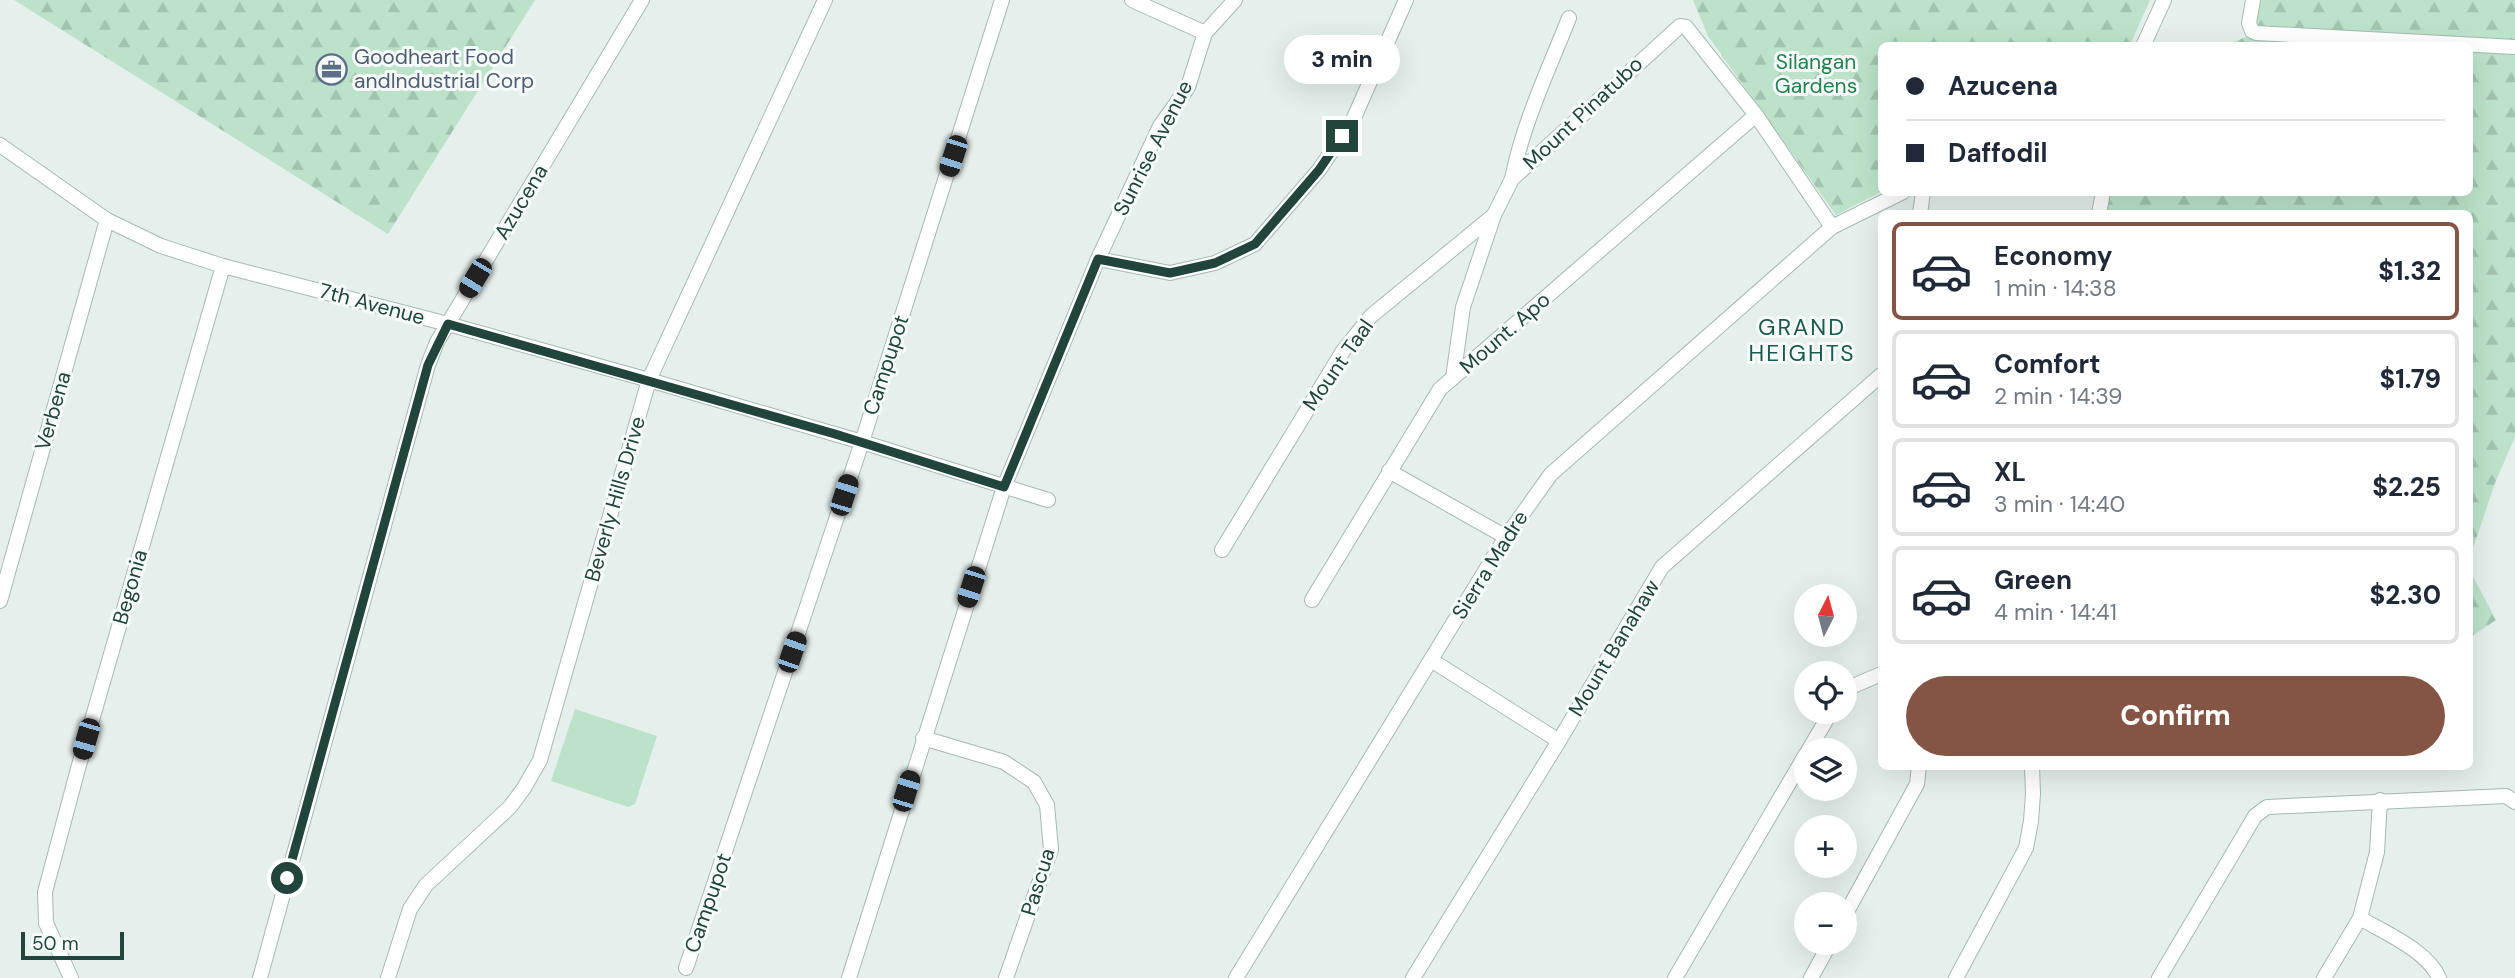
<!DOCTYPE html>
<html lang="en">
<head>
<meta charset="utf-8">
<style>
	body { margin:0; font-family:"DM Sans",sans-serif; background:#f6f6f7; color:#1f2937; height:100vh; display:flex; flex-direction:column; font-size:26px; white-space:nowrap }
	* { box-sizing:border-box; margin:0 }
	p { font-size:23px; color:#747a83 }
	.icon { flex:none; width:38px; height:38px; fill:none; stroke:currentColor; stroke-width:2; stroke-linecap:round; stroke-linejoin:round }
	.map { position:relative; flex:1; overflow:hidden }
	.panel { position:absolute; left:1878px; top:210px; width:595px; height:560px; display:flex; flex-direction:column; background:#fff; border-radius:10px; box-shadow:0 7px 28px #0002 }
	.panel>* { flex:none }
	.banner { position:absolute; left:1878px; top:42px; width:595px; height:154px; border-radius:10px; box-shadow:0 7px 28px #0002; display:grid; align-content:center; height:154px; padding:0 28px; background:#fff }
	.needle { width:46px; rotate:6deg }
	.controls { position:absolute; left:1794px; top:584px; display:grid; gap:14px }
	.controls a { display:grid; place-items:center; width:63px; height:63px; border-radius:50%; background:#fff; box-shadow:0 7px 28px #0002; font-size:35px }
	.scale { position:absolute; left:21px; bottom:18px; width:103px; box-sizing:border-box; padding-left:7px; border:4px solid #21443d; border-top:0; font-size:19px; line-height:24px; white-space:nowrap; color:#21443d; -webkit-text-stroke:5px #f6fbf9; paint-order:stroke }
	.end { position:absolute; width:32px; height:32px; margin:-16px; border:9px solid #21443d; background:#fff; box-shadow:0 0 0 4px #fff }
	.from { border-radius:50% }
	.bubble { position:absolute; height:49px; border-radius:24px; background:#fff; box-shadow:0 7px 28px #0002; font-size:23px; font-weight:800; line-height:49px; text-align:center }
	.car { position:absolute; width:21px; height:42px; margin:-21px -10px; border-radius:9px; box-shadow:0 0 5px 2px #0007; background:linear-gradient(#222 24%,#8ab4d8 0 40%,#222 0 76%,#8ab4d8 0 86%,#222 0) }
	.banner b { display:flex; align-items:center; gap:24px; height:66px; font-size:26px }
	.banner b+b { border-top:2px solid #e0e1e3 }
	.banner i { width:18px; height:18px; background:#1f2937 }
	ul { padding:12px 0 0; list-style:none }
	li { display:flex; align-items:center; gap:21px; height:98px; margin:0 14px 10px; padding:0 14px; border:4px solid #e0e1e3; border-radius:10px }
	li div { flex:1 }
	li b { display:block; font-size:26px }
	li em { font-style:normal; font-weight:800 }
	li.on { border-color:#845544 }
	li>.icon { width:63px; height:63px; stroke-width:1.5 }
	.primary-button { display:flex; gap:14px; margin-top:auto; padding:14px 28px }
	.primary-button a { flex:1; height:80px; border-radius:42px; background:#845544; color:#fff; font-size:28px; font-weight:800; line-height:80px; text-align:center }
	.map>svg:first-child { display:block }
	.grass { fill:#bce3c9 }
	.forest { fill:url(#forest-firs) }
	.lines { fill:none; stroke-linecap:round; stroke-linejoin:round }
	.street-casing { stroke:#a6b9b4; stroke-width:16 }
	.street { stroke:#fff; stroke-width:14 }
	.route { stroke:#21443d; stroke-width:9 }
	.labels { text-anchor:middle; stroke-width:6; stroke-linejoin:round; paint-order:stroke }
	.service-label { font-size:21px; fill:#4e5e75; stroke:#f6fbf9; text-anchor:start }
	.park-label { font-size:21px; fill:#268150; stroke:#f6fbf9 }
	.street-label { font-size:21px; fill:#21443d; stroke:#f6fbf9 }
	.neighbourhood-label { font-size:23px; letter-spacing:2px; fill:#1a5a4f; stroke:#f6fbf9 }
</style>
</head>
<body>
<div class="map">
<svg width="2515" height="978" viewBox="0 0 2515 978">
	<defs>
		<pattern id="forest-firs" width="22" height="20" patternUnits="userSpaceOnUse" patternTransform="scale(1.75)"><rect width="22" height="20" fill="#bce3c9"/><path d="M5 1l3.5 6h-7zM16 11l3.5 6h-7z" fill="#a1c4ae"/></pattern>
	</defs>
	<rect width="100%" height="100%" fill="#e5f0ec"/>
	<path class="grass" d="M575 709 657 736 635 804 628 807 551 781Z"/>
	<g class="forest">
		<path d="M14 0H535L388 234Z"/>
		<path d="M1693 0H2150L2130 45 1881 46V192L1836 215 1708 36Z"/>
		<path d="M2257 0H2515V437L2495 483 2469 560V214H2099L2103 193 2469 192V46L2226 45 2256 33Z"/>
		<path d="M2469 569 2496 620 2469 638Z"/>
	</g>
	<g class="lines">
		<defs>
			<g id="street">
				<path d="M1132 0 1205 33"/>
				<path d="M2253 0 2249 23 2252 31 2256 33 2515 47"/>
				<path d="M2143 46 2164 0"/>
				<path d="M0 145 107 220 161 246 223 266 448 324 649 380 862 442 1048 500"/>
				<path d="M1512 179C1523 123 1548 71 1569 18"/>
				<path d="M1920 214 1923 192"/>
				<path d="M2099 214 2103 192"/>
				<path d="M1098 259 1170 273 1215 263 1255 244 1319 170 1353 120 1406 0"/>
				<path d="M1453 378 1463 307 1494 215 1512 179 1680 26 1686 27 1756 115 1832 227"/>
				<path d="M1389 471 1506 537"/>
				<path d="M1222 550 1343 351 1371 316 1493 216"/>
				<path d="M1312 600 1440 389 1756 115"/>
				<path d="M0 601 107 220"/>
				<path d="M1431 660 1559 741"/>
				<path d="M1844 690 1881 674"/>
				<path d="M923 738 1004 762 1034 782 1047 805 1051 849 1006 978"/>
				<path d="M1808 751 1831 712"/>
				<path d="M1844 917 1917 784 1919 766"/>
				<path d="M2360 918C2385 933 2428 951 2439 978"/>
				<path d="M686 968 862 442 1002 0"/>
				<path d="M71 978 46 923 45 892 79 765 223 266"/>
				<path d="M260 978 428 365 437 342 642 0"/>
				<path d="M388 978 410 909 426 885 510 807 524 788 540 760 649 380 825 0"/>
				<path d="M849 978 1004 487 1098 259 1160 126 1188 87 1205 33 1235 0"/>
				<path d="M1236 978 1506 537 1551 474 1832 227 1903 192"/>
				<path d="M1413 978 1559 741 1662 567 1881 375"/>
				<path d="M1675 978 1806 754"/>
				<path d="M1811 978 1830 943"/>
				<path d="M1956 978 2026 848 2031 821 2033 794 2032 766"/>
				<path d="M2159 978 2255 816 2267 807 2506 796 2515 802"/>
				<path d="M2324 978 2360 918 2377 852 2380 800"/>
			</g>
		</defs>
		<use href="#street" class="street-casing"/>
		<use href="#street" class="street"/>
	</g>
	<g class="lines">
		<path class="route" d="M287 878 428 365 448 324 835 434 1004 487 1098 259 1170 273 1215 263 1255 244 1319 170 1342 136"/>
	</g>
	<defs>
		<symbol id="office-ring" viewBox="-11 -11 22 22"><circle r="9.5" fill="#f6fbf9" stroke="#5c6f8a" stroke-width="1.5"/><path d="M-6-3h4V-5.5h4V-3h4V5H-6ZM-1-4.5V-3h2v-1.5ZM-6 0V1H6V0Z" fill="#5c6f8a"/></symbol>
	</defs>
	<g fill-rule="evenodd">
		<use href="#office-ring" x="314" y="52" width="35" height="35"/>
	</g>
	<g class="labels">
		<g class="service-label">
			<text x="354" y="64">Goodheart Food<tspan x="354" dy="24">andIndustrial Corp</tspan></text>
		</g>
		<g class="park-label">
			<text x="1816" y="69">Silangan<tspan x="1816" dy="24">Gardens</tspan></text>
		</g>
		<g class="street-label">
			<text transform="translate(1583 113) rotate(-43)" y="7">Mount Pinatubo</text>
			<text transform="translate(1153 148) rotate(-63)" y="7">Sunrise Avenue</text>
			<text transform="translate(521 202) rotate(-59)" y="7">Azucena</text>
			<text transform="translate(372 304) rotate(15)" y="7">7th Avenue</text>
			<text transform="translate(1505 333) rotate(-41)" y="7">Mount. Apo</text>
			<text transform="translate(886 365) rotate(-72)" y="7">Campupot</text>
			<text transform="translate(1338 365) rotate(-55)" y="7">Mount Taal</text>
			<text transform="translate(53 411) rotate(-74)" y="7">Verbena</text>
			<text transform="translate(615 499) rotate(-74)" y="7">Beverly Hills Drive</text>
			<text transform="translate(1490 565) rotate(-58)" y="7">Sierra Madre</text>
			<text transform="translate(130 587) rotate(-74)" y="7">Begonia</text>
			<text transform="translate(1614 648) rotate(-59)" y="7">Mount Banahaw</text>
			<text transform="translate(1038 882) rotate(-73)" y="7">Pascua</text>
			<text transform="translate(708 903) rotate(-71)" y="7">Campupot</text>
		</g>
		<g class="neighbourhood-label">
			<text x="1802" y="335">GRAND<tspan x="1802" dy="26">HEIGHTS</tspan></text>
		</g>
	</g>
</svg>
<div class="controls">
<a><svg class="needle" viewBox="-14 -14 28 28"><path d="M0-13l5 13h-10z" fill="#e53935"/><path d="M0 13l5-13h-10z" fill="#747a83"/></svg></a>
<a><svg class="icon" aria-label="locate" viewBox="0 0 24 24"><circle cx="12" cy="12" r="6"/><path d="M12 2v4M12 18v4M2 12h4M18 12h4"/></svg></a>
<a><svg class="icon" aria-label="layers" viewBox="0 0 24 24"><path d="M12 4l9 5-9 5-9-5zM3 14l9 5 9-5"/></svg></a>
<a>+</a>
<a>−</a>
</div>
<div class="scale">50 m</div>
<i class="end from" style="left:287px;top:878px"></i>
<i class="end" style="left:1342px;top:136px"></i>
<div class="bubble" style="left:1284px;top:35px;width:116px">3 min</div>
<i class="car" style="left:953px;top:156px;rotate:198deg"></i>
<i class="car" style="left:475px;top:278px;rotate:211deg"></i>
<i class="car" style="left:844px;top:495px;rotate:18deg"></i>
<i class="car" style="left:971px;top:587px;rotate:198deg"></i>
<i class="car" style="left:792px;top:652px;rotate:19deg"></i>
<i class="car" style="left:86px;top:739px;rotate:196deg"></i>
<i class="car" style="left:906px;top:791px;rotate:17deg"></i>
<div class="banner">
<b><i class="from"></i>Azucena</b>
<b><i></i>Daffodil</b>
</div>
<section class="panel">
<ul>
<li class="on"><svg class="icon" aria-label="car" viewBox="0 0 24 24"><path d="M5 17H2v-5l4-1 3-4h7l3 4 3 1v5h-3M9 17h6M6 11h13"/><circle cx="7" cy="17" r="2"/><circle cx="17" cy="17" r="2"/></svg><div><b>Economy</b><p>1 min · 14:38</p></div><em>$1.32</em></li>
<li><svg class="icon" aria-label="car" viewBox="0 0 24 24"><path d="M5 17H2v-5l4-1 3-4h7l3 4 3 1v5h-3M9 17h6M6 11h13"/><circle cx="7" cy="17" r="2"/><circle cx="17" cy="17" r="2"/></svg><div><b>Comfort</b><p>2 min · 14:39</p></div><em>$1.79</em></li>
<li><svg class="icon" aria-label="car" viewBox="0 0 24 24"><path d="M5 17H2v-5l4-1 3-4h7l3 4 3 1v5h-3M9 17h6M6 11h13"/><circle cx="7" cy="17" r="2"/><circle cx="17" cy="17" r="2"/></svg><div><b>XL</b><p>3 min · 14:40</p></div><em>$2.25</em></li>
<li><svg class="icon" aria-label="car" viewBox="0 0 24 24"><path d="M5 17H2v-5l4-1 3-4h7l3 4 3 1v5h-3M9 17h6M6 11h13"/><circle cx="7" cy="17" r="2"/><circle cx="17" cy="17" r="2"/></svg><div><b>Green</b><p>4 min · 14:41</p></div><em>$2.30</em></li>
</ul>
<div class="primary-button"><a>Confirm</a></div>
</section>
</div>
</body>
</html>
